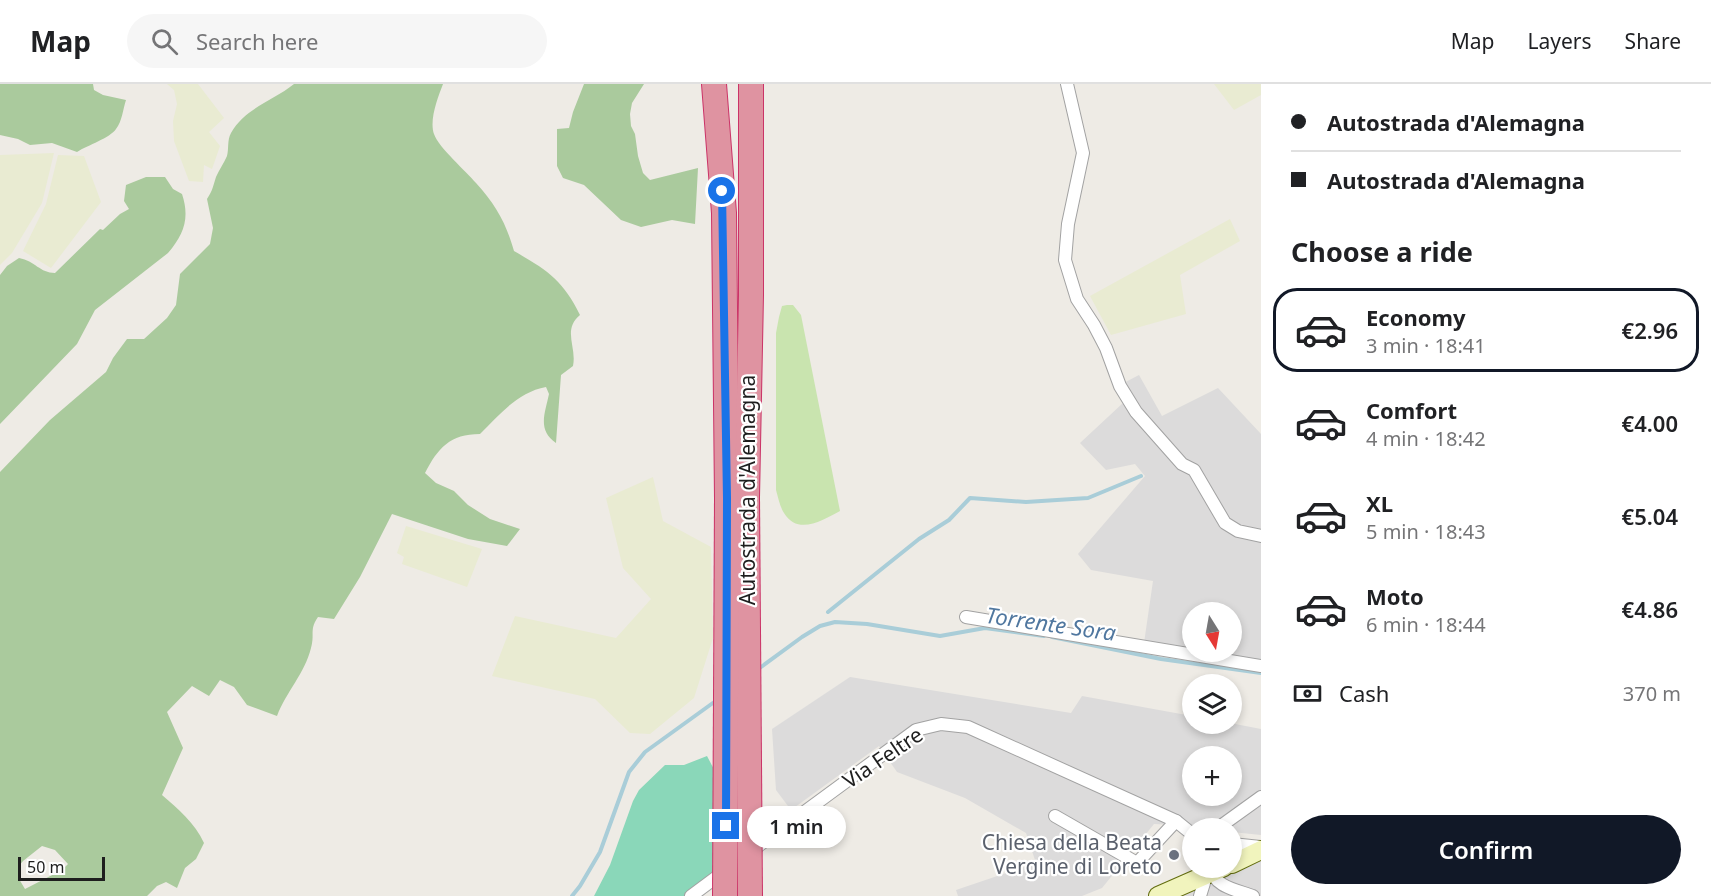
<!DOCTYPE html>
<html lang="en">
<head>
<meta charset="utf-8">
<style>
	body { margin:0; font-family:"Noto Sans",sans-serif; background:#f6f6f6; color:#202124; height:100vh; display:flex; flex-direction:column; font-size:22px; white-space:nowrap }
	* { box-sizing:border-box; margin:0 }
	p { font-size:20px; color:#757577 }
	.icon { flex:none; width:33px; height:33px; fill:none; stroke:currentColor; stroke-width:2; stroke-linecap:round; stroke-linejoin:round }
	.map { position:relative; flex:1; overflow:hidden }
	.drawer { display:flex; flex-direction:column; background:#fff; width:450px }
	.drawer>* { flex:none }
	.top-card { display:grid; align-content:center; height:132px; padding:0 30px; background:#fff }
	.needle { width:39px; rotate:169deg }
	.fabs { position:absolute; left:1182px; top:518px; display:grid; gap:12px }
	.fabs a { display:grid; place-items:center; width:60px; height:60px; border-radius:50%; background:#fff; box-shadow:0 3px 9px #0003; font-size:30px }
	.scale { position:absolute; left:18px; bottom:15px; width:87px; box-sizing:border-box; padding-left:6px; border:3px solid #1e1e1e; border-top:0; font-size:16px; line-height:21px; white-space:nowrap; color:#1e1e1e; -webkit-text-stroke:4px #fff; paint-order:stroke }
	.end { position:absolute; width:27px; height:27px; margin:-14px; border:8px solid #1a73e8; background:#fff; box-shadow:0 0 0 3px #fff }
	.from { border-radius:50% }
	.bubble { position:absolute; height:42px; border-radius:21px; background:#fff; box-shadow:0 3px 9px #0003; font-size:20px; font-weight:600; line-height:42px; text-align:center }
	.top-card b { display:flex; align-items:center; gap:21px; height:57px; font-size:22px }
	.top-card b+b { border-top:2px solid #e0e0e0 }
	.top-card i { width:15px; height:15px; background:#202124 }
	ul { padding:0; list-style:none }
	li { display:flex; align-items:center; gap:18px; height:84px; margin:0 12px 9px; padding:0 18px; border:3px solid transparent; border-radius:24px }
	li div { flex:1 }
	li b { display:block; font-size:22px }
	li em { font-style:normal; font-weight:600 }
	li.on { border-color:#111827 }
	li>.icon { width:54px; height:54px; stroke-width:1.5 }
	h2 { padding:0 30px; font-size:27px; line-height:72px }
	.pay { display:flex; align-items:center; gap:15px; height:66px; padding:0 30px; font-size:22px }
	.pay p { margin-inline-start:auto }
	.cta { display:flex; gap:12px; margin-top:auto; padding:12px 30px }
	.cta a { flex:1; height:69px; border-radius:36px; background:#111827; color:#fff; font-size:24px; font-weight:600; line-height:69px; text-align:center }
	header { display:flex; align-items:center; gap:36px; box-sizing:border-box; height:84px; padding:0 30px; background:#fff; border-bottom:2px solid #e0e0e0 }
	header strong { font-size:28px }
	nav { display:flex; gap:33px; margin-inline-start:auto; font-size:21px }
	.search { width:420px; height:54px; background:#f6f6f6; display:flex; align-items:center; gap:15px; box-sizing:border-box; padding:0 21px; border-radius:33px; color:#757577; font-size:22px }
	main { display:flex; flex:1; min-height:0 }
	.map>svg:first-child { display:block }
	.residential { fill:#dcdbdb; fill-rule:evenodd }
	.farmland { fill:#e9ebd2 }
	.grass { fill:#c9e4af }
	.forest { fill:#aaca9d; fill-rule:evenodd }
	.pitch { fill:#8ad7b9 }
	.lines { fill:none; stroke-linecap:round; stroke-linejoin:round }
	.stream { stroke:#a9cdd8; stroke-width:4 }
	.street-casing { stroke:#a2a2a2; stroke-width:14 }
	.secondary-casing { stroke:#626c0e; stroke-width:20 }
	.highway-casing { stroke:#cb3367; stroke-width:26 }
	.street { stroke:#fff; stroke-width:12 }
	.secondary { stroke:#f1f4bd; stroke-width:18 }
	.highway { stroke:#df93a1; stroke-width:24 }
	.highway-bridge-casing { stroke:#cb3367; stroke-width:26; stroke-linecap:butt }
	.highway-bridge { stroke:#df93a1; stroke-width:24 }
	.route { stroke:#1a73e8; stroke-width:8 }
	.worship-dot { fill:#6b7280; stroke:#fff; stroke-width:2 }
	.labels { text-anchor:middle; stroke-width:4.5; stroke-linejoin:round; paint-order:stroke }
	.street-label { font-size:21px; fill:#1e1e1e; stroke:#fff }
	.worship-label { font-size:21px; fill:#5b616d; stroke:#fff; text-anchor:end }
	.water-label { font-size:22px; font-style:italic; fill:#50779f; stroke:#fff }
</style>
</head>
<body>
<header>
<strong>Map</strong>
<div class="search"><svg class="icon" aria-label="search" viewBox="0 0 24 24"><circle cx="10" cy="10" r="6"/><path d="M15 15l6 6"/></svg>Search here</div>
<nav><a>Map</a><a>Layers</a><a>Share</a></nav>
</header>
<main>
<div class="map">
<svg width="1261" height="812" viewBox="0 0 1261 812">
	<rect width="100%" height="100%" fill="#eeebe5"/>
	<g class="residential">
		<path d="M1139 291 1162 332 1218 304 1261 350V580L1144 559 1153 497 1091 486 1078 470 1145 392 1135 380 1106 386 1080 359 1123 319 1114 304ZM1192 528H1232V567H1192Z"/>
		<path d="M850 593 1071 629 1082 612 1192 632V639H1230L1261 645V751L1232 748V744L1154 740 1102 804 1082 812H958L956 806 1036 779 1026 749 965 714 897 688 879 662 791 726 776 706 772 645ZM1192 672H1232V711H1192Z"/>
		<path d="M1261 770V812H1167Z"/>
	</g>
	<g class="farmland">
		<path d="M167 0H198L224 34 209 48 220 62 212 85 204 81 203 98 189 97 174 57 173 37 177 20 174 6Z"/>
		<path d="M1214 0H1261V11L1234 26Z"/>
		<path d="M54 69 42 119 12 169 0 181V71Z"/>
		<path d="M58 71 84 72 101 118 51 184 23 167 46 120Z"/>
		<path d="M1230 135 1240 157 1180 191 1186 230 1111 251 1090 212Z"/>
		<path d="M653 393 663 437 711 463 713 554 694 614 650 650 630 649 595 615 492 592 515 532 616 554 651 515 623 484 606 414Z"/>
		<path d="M406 442 482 465 467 503 402 480 404 473 397 469Z"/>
	</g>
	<path class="grass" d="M787 221H793L801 231 840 427C823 436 798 452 784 429 780 423 778 413 776 406V249L779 233 782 222Z"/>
	<g class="forest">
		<path d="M0 0H93L94 6 103 11 126 16C123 25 122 38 116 45 110 54 88 61 77 68L52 59 30 61 18 55 0 51Z"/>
		<path d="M294 0H443C438 13 429 36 434 50 439 64 466 87 476 99 496 121 506 139 514 167 547 186 563 196 580 231 562 246 577 263 573 282L561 291 556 359C537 346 545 329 549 310L546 303C518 308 499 331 480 350 450 350 438 364 425 389L436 399 454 407 468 421 490 435 520 445 507 462 468 455 392 430 360 493 334 535 318 533C309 546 315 550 311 564 305 589 286 608 277 632L247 621 234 603 220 596 209 612 192 602 167 628 183 664 162 711C178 725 195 739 204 759L196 775 185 784 177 804 166 798 157 802 147 812H0V388L50 336 106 288 113 274 127 255H144L167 234 176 221 180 190 210 160 213 144 207 115C213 106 213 102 216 93 219 86 224 79 227 72 229 65 227 56 231 49 245 24 273 17 294 0ZM42 762 55 766 68 780 62 786 25 805 19 795 18 783 23 777Z"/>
		<path d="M584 0H644L632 19 630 30 631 42 635 50 638 72 643 89 650 96 698 84 695 140 672 136 641 143 621 136 584 101 563 94 557 82V45L569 44 573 28Z"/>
		<path d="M146 93H165L173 105 182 110C190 134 184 150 168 169L95 226 77 260 0 340V191L7 182 19 174C35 177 40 189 55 189L100 145 103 146 120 130 129 125 124 117 126 101Z"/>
	</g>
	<path class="pitch" d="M707 672 731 718 746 768 687 812H594L610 781 633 717 639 706 665 681H684Z"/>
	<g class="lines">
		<g class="stream">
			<path d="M828 528 919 455 949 436 970 414 1026 418 1088 414 1141 392"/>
			<path d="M1052 553 1161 575 1261 589"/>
			<path d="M757 586 802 553 820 542 835 538 867 540 940 552 985 544 1044 552"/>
			<path d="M572 812 580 802 600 768 629 688 645 668 717 616"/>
		</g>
		<defs>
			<g id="street">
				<path d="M1067 0 1083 69 1068 140 1065 176 1077 215 1094 241 1106 264 1120 302 1136 328 1182 380 1194 386 1225 439 1238 447 1261 452"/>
				<path d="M966 533 1261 582"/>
				<path d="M1055 732 1137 779 1176 737"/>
				<path d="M1218 744 1261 713"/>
				<path d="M1232 760 1261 763"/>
				<path d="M750 768 916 646 941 640 968 643 1176 737 1192 750"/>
				<path d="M1211 783C1213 803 1237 806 1253 812"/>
				<path d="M691 812 726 786"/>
				<path d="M1200 812 1204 799 1202 793"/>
			</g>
			<g id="secondary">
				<path d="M1232 780 1261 766"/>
				<path d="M1158 812 1224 783"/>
			</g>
			<g id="highway">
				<path d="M714 0 724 129 727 414"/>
				<path d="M747 413 751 211V0"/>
			</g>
		</defs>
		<use href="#street" class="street-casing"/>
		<use href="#secondary" class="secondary-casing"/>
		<use href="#highway" class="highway-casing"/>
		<use href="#street" class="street"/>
		<use href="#secondary" class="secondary"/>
		<use href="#highway" class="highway"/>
		<defs>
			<g id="highway-bridge">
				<path d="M747 413 750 812"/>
				<path d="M725 812 727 414"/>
			</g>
		</defs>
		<use href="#highway-bridge" class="highway-bridge-casing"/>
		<use href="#highway-bridge" class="highway-bridge"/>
	</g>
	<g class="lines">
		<path class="route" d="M722 107 727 414 726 742"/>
	</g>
	<circle class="worship-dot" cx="1174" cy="771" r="6"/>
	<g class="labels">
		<g class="street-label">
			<text transform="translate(748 406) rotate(-90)" y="7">Autostrada d'Alemagna</text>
			<text transform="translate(883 674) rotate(-34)" y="7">Via Feltre</text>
		</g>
		<g class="worship-label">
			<text x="1162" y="766">Chiesa della Beata<tspan x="1162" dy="24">Vergine di Loreto</tspan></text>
		</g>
		<g class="water-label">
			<text transform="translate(1051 540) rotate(8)" y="8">Torrente Sora</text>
		</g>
	</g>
</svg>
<div class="fabs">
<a><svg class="needle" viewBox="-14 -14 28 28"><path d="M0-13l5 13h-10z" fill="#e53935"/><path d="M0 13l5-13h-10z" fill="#757577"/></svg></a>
<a><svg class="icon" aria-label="layers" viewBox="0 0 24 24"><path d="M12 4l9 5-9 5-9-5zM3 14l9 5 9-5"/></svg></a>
<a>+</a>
<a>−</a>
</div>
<div class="scale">50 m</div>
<i class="end from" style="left:722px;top:107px"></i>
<i class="end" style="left:726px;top:742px"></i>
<div class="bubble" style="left:747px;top:722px;width:99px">1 min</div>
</div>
<section class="drawer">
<div class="top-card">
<b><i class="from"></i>Autostrada d'Alemagna</b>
<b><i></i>Autostrada d'Alemagna</b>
</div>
<h2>Choose a ride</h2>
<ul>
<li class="on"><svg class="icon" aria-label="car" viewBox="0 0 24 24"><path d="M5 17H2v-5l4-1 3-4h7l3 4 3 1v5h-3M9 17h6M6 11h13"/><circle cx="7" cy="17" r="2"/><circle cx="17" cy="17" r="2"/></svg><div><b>Economy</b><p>3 min · 18:41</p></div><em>€2.96</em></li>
<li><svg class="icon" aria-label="car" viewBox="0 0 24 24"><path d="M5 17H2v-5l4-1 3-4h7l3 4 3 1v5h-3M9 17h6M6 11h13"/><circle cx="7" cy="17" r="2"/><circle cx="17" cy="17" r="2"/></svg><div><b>Comfort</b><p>4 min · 18:42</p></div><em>€4.00</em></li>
<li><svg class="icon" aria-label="car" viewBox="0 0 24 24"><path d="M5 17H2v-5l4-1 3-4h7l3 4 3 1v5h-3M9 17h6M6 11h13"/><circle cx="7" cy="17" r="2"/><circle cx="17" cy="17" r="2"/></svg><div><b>XL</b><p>5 min · 18:43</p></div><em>€5.04</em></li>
<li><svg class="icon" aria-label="car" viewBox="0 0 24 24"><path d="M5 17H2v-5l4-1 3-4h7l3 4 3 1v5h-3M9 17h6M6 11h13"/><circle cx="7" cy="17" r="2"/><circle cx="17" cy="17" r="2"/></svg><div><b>Moto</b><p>6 min · 18:44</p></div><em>€4.86</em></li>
</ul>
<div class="pay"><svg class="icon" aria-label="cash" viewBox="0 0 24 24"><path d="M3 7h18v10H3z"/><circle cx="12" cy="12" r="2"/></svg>Cash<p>370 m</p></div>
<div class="cta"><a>Confirm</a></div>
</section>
</main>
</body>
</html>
